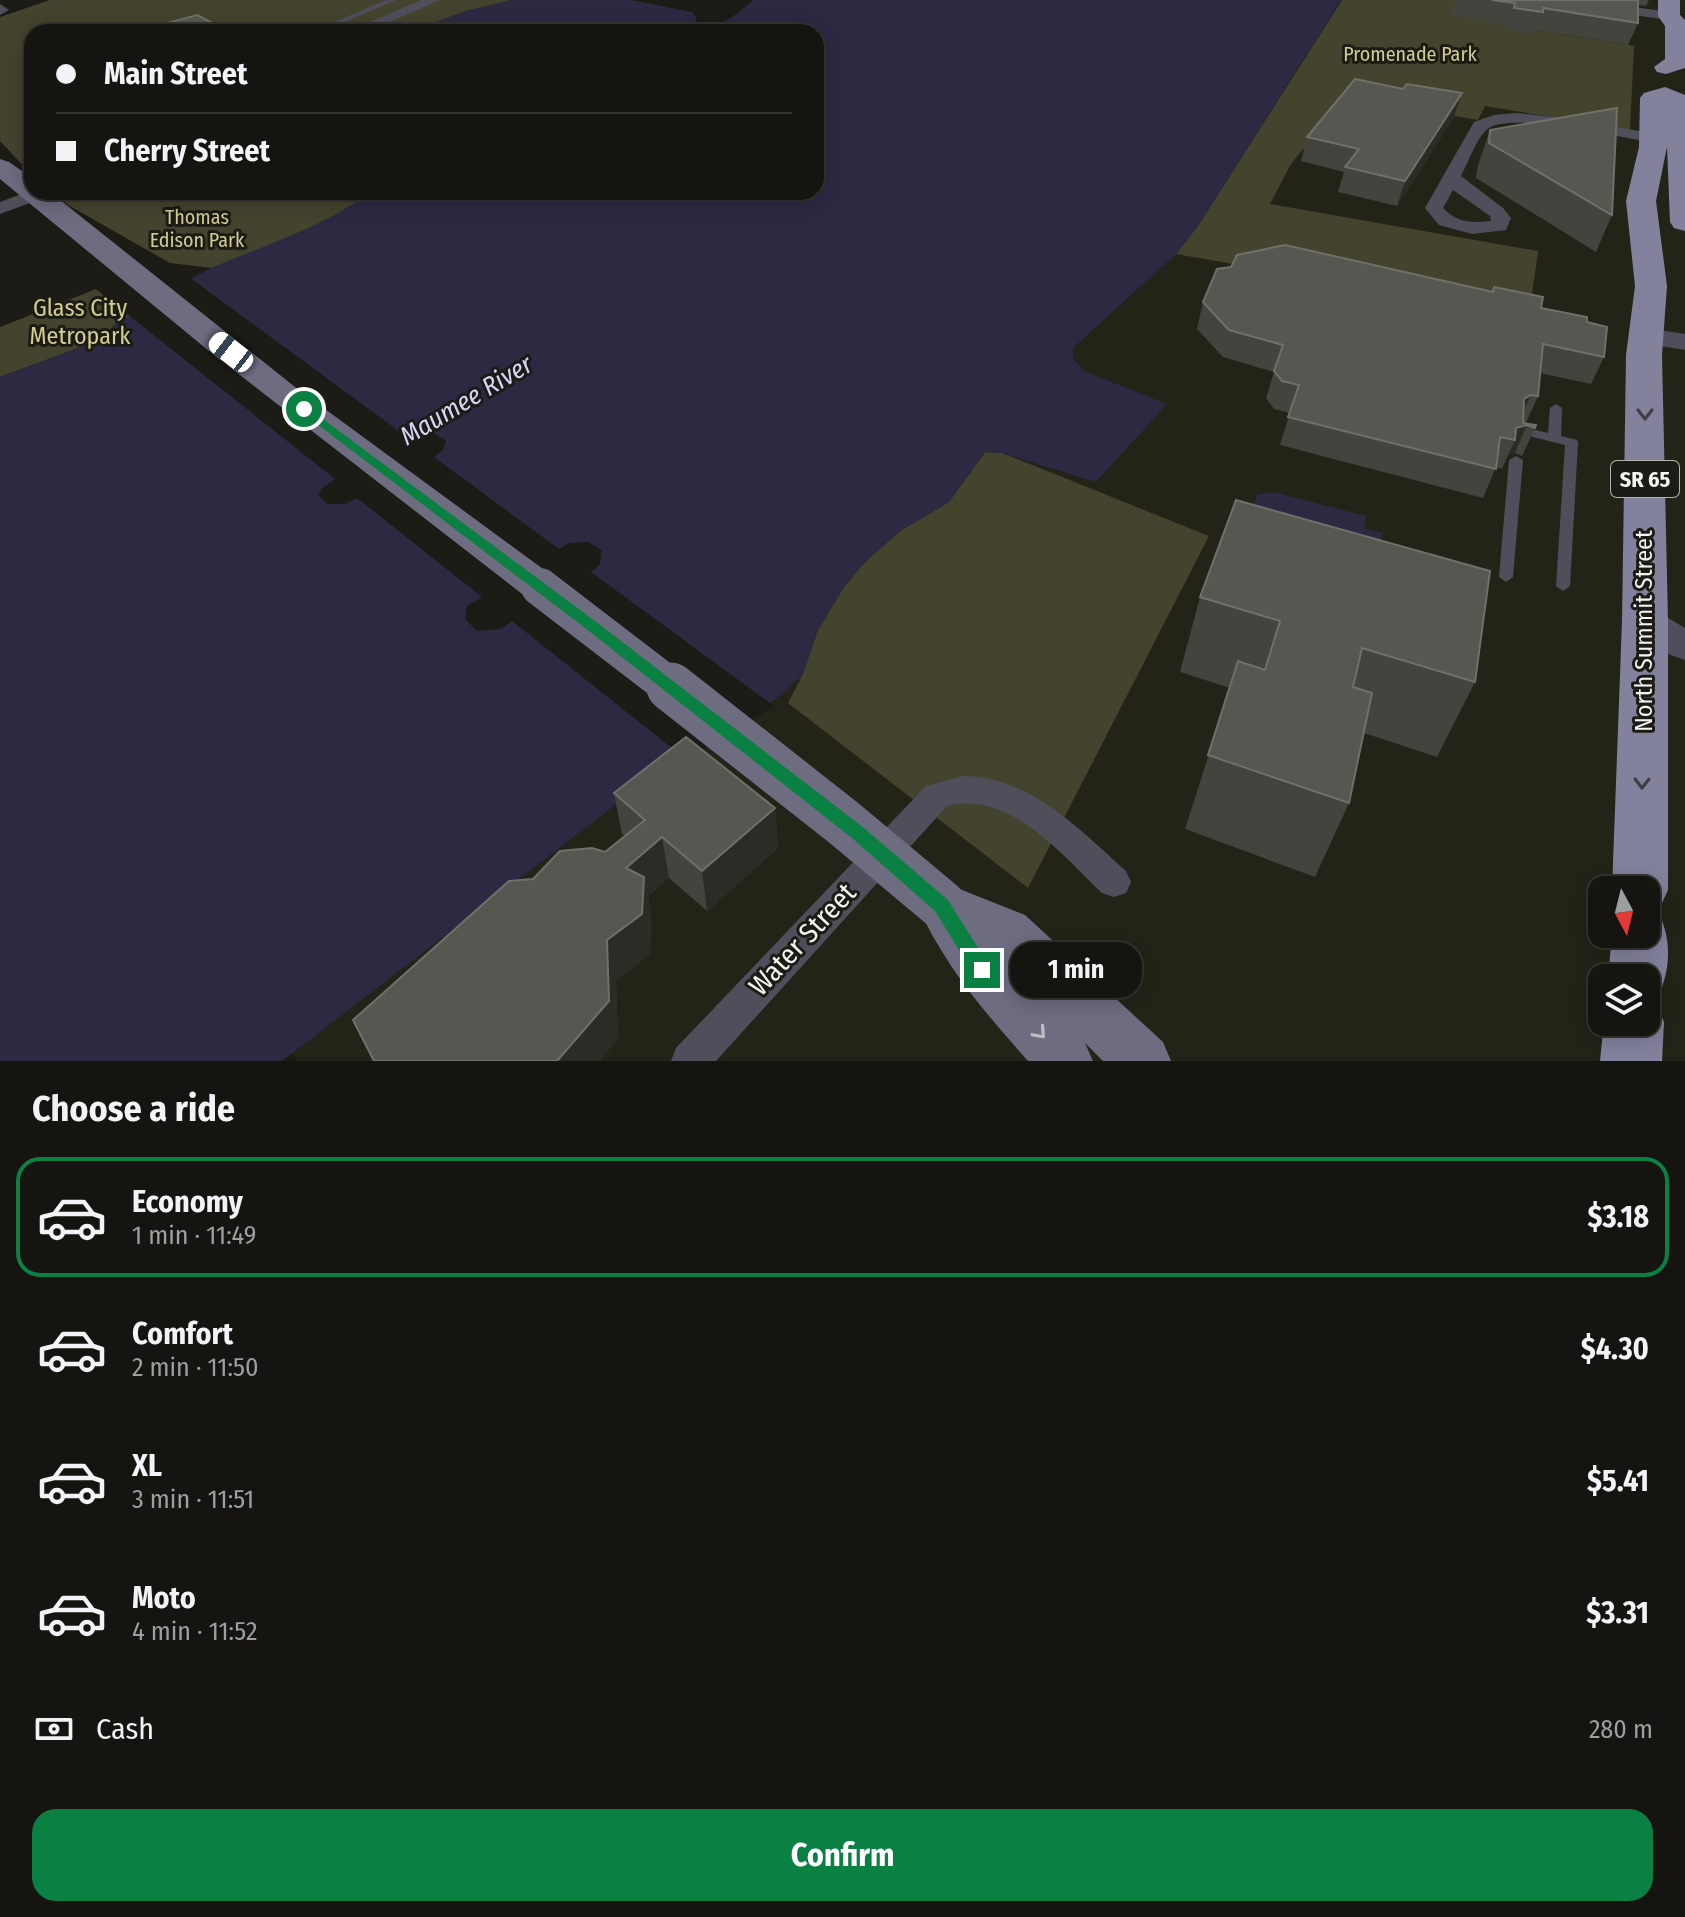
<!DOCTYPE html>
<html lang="en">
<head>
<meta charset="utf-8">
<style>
	body { margin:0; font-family:"Fira Sans Condensed",sans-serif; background:#1e1d19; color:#f1f3f6; height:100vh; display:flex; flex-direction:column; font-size:30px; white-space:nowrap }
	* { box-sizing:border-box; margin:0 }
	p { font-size:26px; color:#9d9e9f }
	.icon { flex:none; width:44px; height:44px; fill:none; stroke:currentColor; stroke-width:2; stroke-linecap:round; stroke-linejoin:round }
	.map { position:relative; height:1061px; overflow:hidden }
	.drawer { display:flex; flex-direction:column; background:#151410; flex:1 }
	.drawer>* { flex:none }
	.guide { position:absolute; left:24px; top:24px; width:800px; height:176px; border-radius:24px; box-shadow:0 4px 20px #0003,0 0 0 2px #343330; display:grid; align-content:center; height:176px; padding:0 32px; background:#151410 }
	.needle { width:52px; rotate:173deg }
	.fabs { position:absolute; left:1588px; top:876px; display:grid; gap:16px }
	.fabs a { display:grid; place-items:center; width:72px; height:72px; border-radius:16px; background:#151410; box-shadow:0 4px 20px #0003,0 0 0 2px #343330; font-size:40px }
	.end { position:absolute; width:36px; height:36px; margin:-18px; border:10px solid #0b8043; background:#fff; box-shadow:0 0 0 4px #fff }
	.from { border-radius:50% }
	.bubble { position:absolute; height:56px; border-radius:24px; background:#151410; box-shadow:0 4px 20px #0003,0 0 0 2px #343330; font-size:26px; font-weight:700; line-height:56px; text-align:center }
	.car { position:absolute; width:24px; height:48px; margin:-24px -12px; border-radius:10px; box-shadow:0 0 6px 2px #0007; background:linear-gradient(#fff 24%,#345 0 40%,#fff 0 76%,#345 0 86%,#fff 0) }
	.guide b { display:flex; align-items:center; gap:28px; height:76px; font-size:30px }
	.guide b+b { border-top:2px solid #343330 }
	.guide i { width:20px; height:20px; background:#f1f3f6 }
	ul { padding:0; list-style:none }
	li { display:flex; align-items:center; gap:24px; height:120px; margin:0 16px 12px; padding:0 16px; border:4px solid transparent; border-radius:24px }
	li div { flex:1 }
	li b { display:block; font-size:30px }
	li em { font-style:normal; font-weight:700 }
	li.current { border-color:#0b8043 }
	li>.icon { width:72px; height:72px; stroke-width:1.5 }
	h2 { padding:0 32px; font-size:36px; line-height:96px }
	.pay { display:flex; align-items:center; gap:20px; height:88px; padding:0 32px; font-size:30px }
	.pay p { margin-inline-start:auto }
	.button { display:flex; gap:16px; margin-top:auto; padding:16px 32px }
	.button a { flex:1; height:92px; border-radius:24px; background:#0b8043; color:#fff; font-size:32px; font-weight:700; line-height:92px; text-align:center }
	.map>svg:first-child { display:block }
	.built { fill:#242318; fill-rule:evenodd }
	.green { fill:#44432d }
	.water { fill:#2c2a43 }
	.pier { fill:#1c1b16 }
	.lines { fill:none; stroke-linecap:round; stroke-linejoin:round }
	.service { fill:#4f4f5b; fill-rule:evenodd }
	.minor { fill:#4f4f5b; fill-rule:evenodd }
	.tertiary { fill:#4f4f5b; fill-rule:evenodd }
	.secondary { fill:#6d6c80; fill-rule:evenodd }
	.primary { fill:#83829d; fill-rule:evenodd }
	.secondary-bridge-far1 { stroke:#6d6c80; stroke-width:38 }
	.secondary-bridge { stroke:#6d6c80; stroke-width:49 }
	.wall { fill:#44443e }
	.shaded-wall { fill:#2c2c26 }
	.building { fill:#575752; stroke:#70706b; stroke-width:2 }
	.oneway { stroke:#403f45 }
	.oneway2 { stroke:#bfbec4 }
	.route { fill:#0b8043 }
	.labels { text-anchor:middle; stroke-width:6; stroke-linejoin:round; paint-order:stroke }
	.far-park-label { font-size:20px; fill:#d0cc92; stroke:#1c1b16 }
	.shield { fill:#1c1b16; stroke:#b4b3af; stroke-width:2 }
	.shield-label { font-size:22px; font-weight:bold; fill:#f5f4f1 }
	.park-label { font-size:24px; fill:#d0cc92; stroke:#1c1b16 }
	.street-label { font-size:24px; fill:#f5f4f1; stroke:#1c1b16 }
	.water-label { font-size:26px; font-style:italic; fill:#d7d5f7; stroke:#1c1b16 }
	.near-street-label { font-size:28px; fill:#f5f4f1; stroke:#1c1b16 }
</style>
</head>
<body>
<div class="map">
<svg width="1685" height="1061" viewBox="0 0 1685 1061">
	<rect width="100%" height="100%" fill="#1c1b16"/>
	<path class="built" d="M1341 0H1685V1061H297L291 1053 653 776 864 563 985 452 1166 404 1084 371 1073 358V348L1176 254 1198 226ZM1602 890H1646V934H1602ZM1602 978H1646V1022H1602Z"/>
	<g class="green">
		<path d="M50 0H512L466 11 410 32H32V175L0 141V17Z"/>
		<path d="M1342 0H1455L1507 25V29L1535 30 1634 46 1630 130 1485 106 1478 120 1346 97 1291 164 1270 204 1538 251 1529 316 1176 254 1198 226Z"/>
		<path d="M52 192H370L349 208 308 230 212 268 170 263 68 205Z"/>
		<path d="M96 289 130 316 113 326 103 339 0 377V327Z"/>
		<path d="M985 452 1002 453 1209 536 1028 888 788 703 802 676 818 630 844 587 864 563 900 531 949 502Z"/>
	</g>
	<g class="water">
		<path d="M512 0H631L692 12 696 17 697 26C720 32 736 13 754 0H1341L1198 226 1176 254 1073 348V358L1084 371 1167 404 1096 482 1002 453 985 452 949 502 900 531 864 563 844 587 818 630 802 676 770 704 653 776 282 1061H0V377L102 339 113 326C146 307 179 283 214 267 268 243 323 228 370 192H816V32H410L466 11Z"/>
		<path d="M1273 492 1366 516 1364 528 1382 533 1378 556 1246 525 1257 495Z"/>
	</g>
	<path class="pier" d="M189 277 407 437 432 432 446 441 443 450 434 457 559 549 569 543 588 542 602 550 600 564 591 572 774 706 687 760 512 621 501 629 477 631 465 619 467 606 482 597 357 498 345 504H328L318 496 321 489 335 479 127 314Z"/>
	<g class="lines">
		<g class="service">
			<path d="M386 0H396L322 32H311Z"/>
			<path d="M0 4 9 10 0 15Z"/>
			<path d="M1556 404 1562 408 1561 436 1577 440 1578 443 1570 586 1563 591 1556 586 1565 445 1525 435 1519 438 1513 434 1514 427 1519 426 1548 433 1550 408Z"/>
			<path d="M1516 456 1523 460 1513 577 1506 582 1499 577 1509 460Z"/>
		</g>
		<g class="minor">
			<path d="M421 0H440L367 32H347Z"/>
			<path d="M1548 0H1585L1669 12 1676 16 1669 20 1555 4Z"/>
			<path d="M1516 113 1572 119 1673 137 1682 142 1673 147C1639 141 1515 111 1489 128 1477 136 1468 163 1461 176L1503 208 1511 218 1506 230 1472 234 1439 225 1425 208 1474 122 1494 115ZM1453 190 1490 216 1491 221C1472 223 1457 223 1443 208Z"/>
			<path d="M32 190 52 192 49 196 0 214V202Z"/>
			<path d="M964 776C1031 777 1080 830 1126 871L1131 882 1126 893 1114 897 1102 893C1061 854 1010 790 947 806L716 1061H671L676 1048 926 786Z"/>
		</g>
		<g class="tertiary">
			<path d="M1646 328 1685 334V350L1636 342 1632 336 1636 330Z"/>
			<path d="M1645 608 1658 612 1685 628V660C1665 654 1637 639 1627 621L1632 612Z"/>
		</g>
		<g class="secondary">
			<path d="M0 159 9 162 32 178V192H50L295 387 554 577 560 587 554 597 540 601 526 597 209 351 0 179Z"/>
			<path d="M942 882 1025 915 1163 1042 1171 1061H1103L1085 1043 1093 1061H1028C983 1010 946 968 917 905L924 889Z"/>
		</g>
		<g class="primary">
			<path d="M1658 0H1680V15L1685 20V68L1666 74 1657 72 1654 67 1665 59V26L1658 16Z"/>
			<path d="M1665 87 1685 95V231L1674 228 1670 222 1667 147 1656 201 1667 286 1662 355 1668 621V890L1660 907 1648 911 1660 916C1672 942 1670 971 1658 997L1651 1000 1655 1002 1664 1022 1662 1061H1600L1604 1022H1646V978H1608L1612 934H1646V890H1612L1622 621 1626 355 1635 286 1626 201 1639 147 1640 98 1644 93Z"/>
		</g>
		<path class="secondary-bridge-far1" d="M540 587 673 689"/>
		<path class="secondary-bridge" d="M671 687 844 823 942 905"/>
	</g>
	<g class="wall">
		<path d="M1455 0H1649L1646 6 1638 5V23L1628 45 1536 30 1535 34 1506 29 1507 25 1450 16Z"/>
		<path d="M1403 89 1462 93 1454 117 1397 206 1338 192 1344 172 1301 161 1307 137Z"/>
		<path d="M1490 130 1612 215 1596 252 1476 178 1478 165Z"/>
		<path d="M1203 302 1541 308 1587 322 1604 357 1591 384 1540 373 1538 396 1526 423 1535 428 1522 456 1515 453 1508 455 1502 469 1496 467 1483 498 1280 445 1290 413 1274 409 1266 398 1274 372 1223 357 1197 329Z"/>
		<path d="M1200 597 1475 682 1437 757 1364 733 1349 803 1315 877 1185 829 1230 688 1180 672Z"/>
		<path d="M614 793 775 808 778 848 707 911 669 878 648 896 651 917 650 954 616 980 618 1039 533 879 605 852 625 836 622 834Z"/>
	</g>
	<g class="shaded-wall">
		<path d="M1462 93 1454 117 1397 206 1405 181Z"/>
		<path d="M1531 395 1518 423 1524 399Z"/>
		<path d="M1527 425 1515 453 1508 455 1515 440 1516 428Z"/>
		<path d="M775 808 778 848 707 911 702 871Z"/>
		<path d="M662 837 669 878 648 896 651 917 650 954 616 980 618 1039 600 1061H557L626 868Z"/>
	</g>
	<g class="building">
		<path d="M1492 0H1638V23L1543 8V12L1514 8 1515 3Z"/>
		<path d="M197 15 229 32H134Z"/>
		<path d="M1355 79 1403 89 1407 84 1462 93 1405 181 1345 167 1359 149 1307 137Z"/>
		<path d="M1617 108 1612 215 1489 143 1490 130Z"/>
		<path d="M1285 245 1493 292 1494 287 1543 297 1541 308 1587 317V322L1607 327 1604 357 1543 344 1538 396 1531 395 1524 399 1523 423 1536 425 1535 428 1527 425 1516 428 1515 440 1500 437 1496 469 1288 417 1299 385 1282 381 1274 371 1283 345 1229 330 1203 302 1217 269 1231 267 1237 255Z"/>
		<path d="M1236 500 1490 571 1475 682 1362 648 1353 687 1372 693 1349 803 1208 755 1238 661 1265 670 1280 621 1200 597Z"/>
		<path d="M686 737 775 808 702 871 662 837 626 868 644 877 642 914 607 940 609 1001 557 1061H374L353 1020 509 881 533 879 560 851 592 848 605 852 645 820 614 793Z"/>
	</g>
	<defs><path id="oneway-chevron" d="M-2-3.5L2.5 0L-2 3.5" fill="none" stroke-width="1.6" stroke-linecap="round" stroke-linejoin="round" transform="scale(2)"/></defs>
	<g class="oneway">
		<use href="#oneway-chevron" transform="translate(1645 414) rotate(90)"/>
		<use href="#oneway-chevron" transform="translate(1642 783) rotate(91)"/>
	</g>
	<use class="oneway2" href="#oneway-chevron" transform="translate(1040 1033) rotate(48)"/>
	<path class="route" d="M304 405 595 621 864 828 948 900 988 964 991 970 988 976 982 979 975 976 935 911 852 838 585 628 300 411 298 409Z"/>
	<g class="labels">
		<g class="far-park-label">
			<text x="1410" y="61">Promenade Park</text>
			<text x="197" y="224">Thomas<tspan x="197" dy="23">Edison Park</tspan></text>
		</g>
		<rect class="shield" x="1611" y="461" width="68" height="36" rx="6"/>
		<g class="shield-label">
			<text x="1645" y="487">SR 65</text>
		</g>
		<g class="park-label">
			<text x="80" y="316">Glass City<tspan x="80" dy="28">Metropark</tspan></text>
		</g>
		<g class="street-label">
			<text transform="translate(1644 631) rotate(-90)" y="8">North Summit Street</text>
		</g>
		<g class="water-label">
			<text transform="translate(466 400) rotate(-31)" y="9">Maumee River</text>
		</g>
		<g class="near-street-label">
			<text transform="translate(802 939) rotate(-47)" y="10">Water Street</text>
		</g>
	</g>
</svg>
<div class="fabs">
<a><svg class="needle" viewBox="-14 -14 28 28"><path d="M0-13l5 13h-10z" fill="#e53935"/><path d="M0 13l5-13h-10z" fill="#9d9e9f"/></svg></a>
<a><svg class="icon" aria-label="layers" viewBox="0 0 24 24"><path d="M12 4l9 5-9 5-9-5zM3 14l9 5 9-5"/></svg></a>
</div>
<i class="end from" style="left:304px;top:409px"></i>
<i class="end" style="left:982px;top:970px"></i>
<div class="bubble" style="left:1010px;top:942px;width:132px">1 min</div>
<i class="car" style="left:231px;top:352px;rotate:308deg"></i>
<div class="guide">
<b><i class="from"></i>Main Street</b>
<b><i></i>Cherry Street</b>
</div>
</div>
<section class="drawer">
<h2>Choose a ride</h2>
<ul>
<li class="current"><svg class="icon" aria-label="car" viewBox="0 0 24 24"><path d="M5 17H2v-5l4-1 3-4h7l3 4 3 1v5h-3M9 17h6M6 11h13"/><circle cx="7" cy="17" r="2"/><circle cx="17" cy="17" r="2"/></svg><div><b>Economy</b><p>1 min · 11:49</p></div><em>$3.18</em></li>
<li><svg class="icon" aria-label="car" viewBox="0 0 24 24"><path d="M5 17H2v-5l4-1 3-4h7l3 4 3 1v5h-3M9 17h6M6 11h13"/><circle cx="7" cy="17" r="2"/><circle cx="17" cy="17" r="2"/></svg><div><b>Comfort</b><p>2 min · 11:50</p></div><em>$4.30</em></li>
<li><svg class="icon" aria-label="car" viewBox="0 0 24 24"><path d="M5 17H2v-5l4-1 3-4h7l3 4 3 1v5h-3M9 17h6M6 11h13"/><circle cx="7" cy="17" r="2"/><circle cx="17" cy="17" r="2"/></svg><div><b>XL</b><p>3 min · 11:51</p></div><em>$5.41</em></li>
<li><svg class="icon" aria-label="car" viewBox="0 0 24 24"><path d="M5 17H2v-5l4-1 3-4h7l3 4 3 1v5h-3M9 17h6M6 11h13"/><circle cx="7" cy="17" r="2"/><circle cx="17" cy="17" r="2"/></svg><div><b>Moto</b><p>4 min · 11:52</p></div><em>$3.31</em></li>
</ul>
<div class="pay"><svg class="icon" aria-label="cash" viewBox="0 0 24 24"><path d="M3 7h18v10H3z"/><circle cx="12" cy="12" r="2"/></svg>Cash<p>280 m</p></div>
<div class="button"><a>Confirm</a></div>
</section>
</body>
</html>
